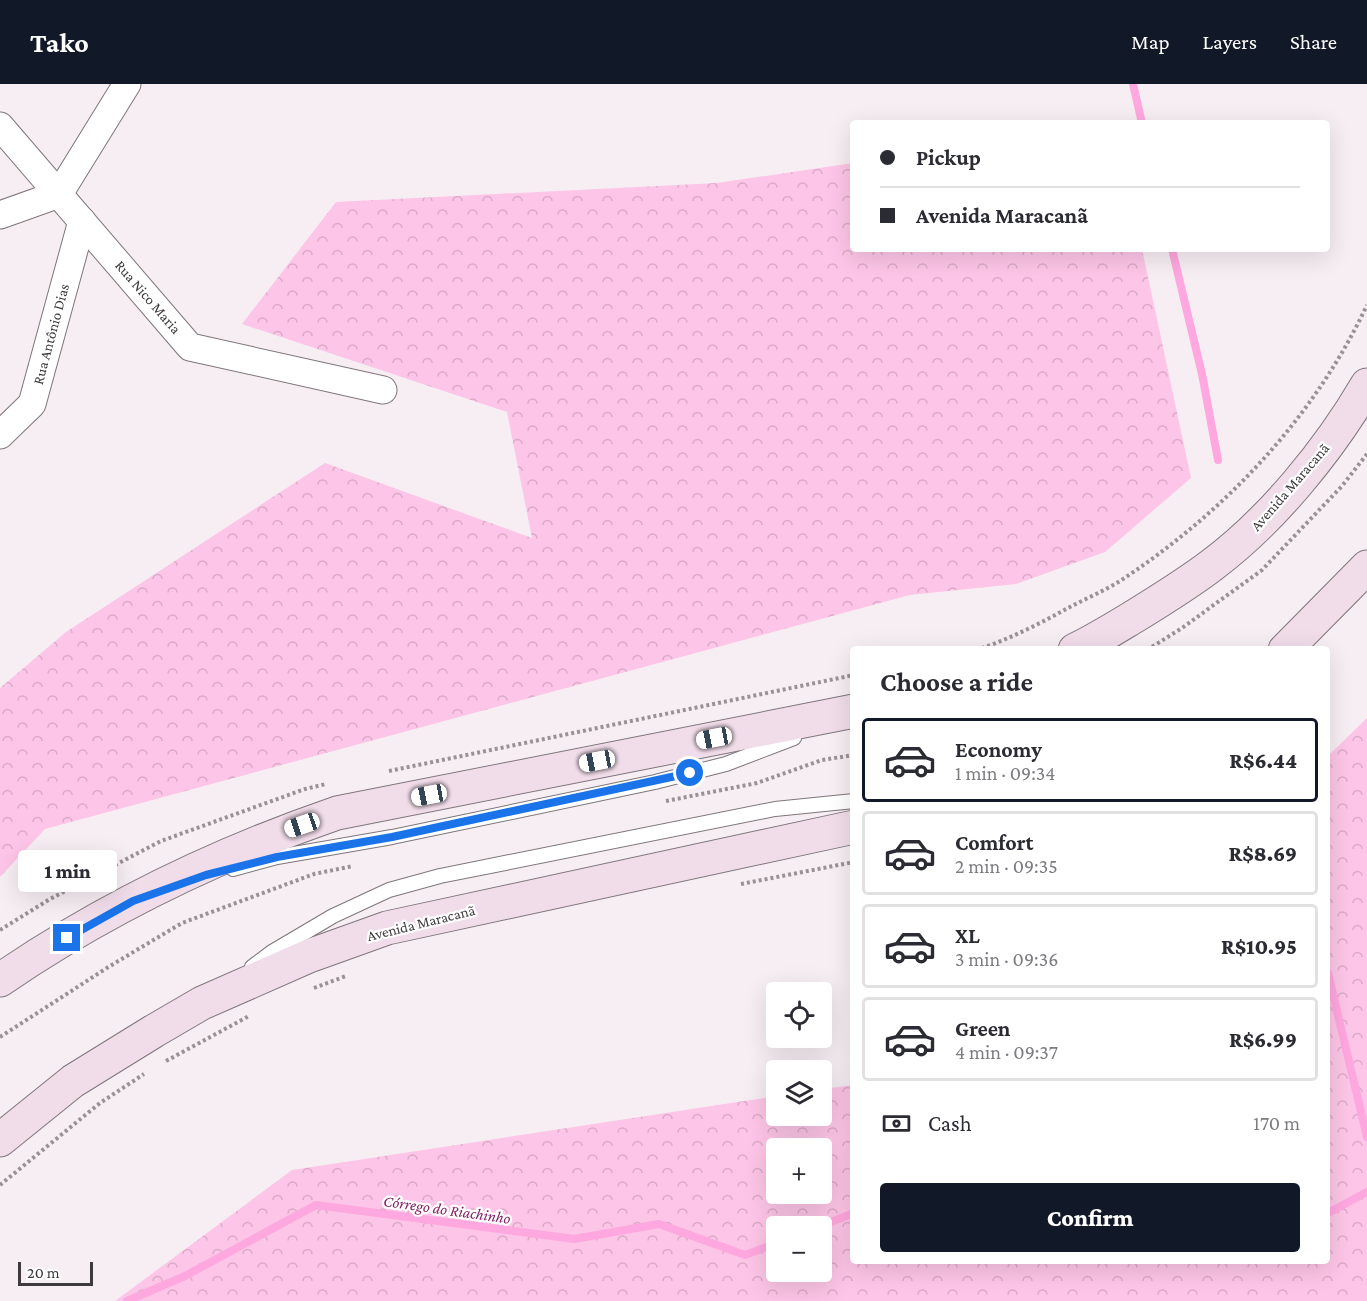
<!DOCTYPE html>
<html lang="en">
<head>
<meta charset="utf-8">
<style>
	body { margin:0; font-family:"Crimson Pro",serif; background:#f7f7f7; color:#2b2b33; height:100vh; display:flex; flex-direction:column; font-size:22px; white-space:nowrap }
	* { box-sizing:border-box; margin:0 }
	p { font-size:20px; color:#7c7c81 }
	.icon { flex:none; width:33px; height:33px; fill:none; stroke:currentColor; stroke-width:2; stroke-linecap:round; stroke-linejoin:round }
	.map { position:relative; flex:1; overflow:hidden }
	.side { position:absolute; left:850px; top:562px; width:480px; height:618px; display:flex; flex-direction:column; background:#fff; border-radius:6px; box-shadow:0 6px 24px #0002 }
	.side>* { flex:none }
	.hud { position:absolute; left:850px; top:36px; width:480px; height:132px; border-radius:6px; box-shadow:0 6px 24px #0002; display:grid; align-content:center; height:132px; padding:0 30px; background:#fff }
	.fabs { position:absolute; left:766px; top:898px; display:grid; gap:12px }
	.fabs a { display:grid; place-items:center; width:66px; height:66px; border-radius:6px; background:#fff; box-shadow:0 6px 24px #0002; font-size:30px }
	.scale { position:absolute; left:18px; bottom:15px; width:75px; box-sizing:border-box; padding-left:6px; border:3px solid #3f3b3d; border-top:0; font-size:16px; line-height:21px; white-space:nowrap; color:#3f3b3d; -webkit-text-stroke:4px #fff; paint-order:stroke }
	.end { position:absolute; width:27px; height:27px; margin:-14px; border:8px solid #1a73e8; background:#fff; box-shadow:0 0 0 3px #fff }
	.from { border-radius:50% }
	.bubble { position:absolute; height:42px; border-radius:6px; background:#fff; box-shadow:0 6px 24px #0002; font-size:20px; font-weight:800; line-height:42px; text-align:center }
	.car { position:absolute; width:18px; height:36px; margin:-18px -9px; border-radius:8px; box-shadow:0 0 4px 2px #0007; background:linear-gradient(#fff 24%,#345 0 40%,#fff 0 76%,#345 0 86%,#fff 0) }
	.hud b { display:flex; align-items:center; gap:21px; height:57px; font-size:22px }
	.hud b+b { border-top:2px solid #e1e1e2 }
	.hud i { width:15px; height:15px; background:#2b2b33 }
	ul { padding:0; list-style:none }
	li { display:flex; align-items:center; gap:18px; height:84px; margin:0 12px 9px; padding:0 18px; border:3px solid #e1e1e2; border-radius:6px }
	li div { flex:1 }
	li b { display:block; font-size:22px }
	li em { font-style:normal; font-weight:800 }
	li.current { border-color:#111827 }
	li>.icon { width:54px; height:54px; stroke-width:1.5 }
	h2 { padding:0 30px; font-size:27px; line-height:72px }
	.pay { display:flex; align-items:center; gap:15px; height:66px; padding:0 30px; font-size:22px }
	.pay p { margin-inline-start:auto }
	.action { display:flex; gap:12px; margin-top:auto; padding:12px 30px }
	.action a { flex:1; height:69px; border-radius:6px; background:#111827; color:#fff; font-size:24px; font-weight:800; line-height:69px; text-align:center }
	header { display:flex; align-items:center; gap:36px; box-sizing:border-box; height:84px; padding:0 30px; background:#111827; color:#fff }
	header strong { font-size:28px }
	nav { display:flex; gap:33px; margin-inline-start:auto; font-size:21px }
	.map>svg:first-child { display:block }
	.forest { fill:url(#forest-crowns); fill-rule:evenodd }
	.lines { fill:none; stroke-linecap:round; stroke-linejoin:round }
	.stream { stroke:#ffa7df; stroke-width:8 }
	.service-casing { stroke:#7e767a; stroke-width:16 }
	.minor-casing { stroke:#7e767a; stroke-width:29 }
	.secondary-casing { stroke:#7e767a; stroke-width:35 }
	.path { stroke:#989295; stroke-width:4; stroke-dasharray:3 3; stroke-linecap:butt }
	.service { stroke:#fff; stroke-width:14 }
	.minor { stroke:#fff; stroke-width:27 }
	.secondary { stroke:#f1ddea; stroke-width:33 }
	.route { stroke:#1a73e8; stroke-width:8 }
	.labels { text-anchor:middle; stroke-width:4.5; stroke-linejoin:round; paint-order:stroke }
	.street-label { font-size:15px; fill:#3f3b3d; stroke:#fff }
	.water-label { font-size:16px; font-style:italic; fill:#821f67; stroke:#fff }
</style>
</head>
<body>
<header>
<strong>Tako</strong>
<nav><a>Map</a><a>Layers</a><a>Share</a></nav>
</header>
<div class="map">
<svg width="1367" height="1217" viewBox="0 0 1367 1217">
	<defs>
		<pattern id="forest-crowns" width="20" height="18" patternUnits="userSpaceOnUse" patternTransform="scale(1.5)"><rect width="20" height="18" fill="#fdc5e7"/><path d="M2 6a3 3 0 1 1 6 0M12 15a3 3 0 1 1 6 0" fill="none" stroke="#daaac7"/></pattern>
	</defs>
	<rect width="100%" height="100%" fill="#f7eef3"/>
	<g class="forest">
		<path d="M853 79 854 165H1142L1191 394 1105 468 1016 500 910 511 45 745 0 793V604L66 548 325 379 532 454 507 328 242 240 336 118 717 99Z"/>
		<path d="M1367 634V1217H115L292 1086 777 1012V1032H822V1005L853 1001 854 1178H1328V672ZM777 1065H822V1110H777ZM777 1143H822V1188H777Z"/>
	</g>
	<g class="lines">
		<g class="stream">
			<path d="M1133 0 1142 39"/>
			<path d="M1172 165 1202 290 1218 376"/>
			<path d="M1328 889 1367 1053"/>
			<path d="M1328 1129 1367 1108"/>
			<path d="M818 1143 854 1129"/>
			<path d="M127 1217 185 1192 316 1121 574 1155 659 1140 745 1171 777 1159"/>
		</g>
		<defs>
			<g id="service">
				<path d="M233 785 277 773 392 753 655 698 726 680 794 654"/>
				<path d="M252 883 272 868 333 832 389 806 440 792 775 725 854 717"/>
			</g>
			<g id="minor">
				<path d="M0 42 190 263 383 306"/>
				<path d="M0 131 59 110 127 0"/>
				<path d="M0 351 32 320 82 137"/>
			</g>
			<g id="secondary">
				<path d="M1075 566C1096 556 1115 544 1135 532 1161 516 1187 500 1212 481 1272 436 1329 366 1367 301"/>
				<path d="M1285 566 1367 483"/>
				<path d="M0 896C104 825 218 770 337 729L854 627"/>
				<path d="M0 1056 73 997 154 947 202 919 309 872 387 844 854 743"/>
			</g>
		</defs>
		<use href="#service" class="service-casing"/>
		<use href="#minor" class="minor-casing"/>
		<use href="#secondary" class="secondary-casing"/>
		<g class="path">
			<path d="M976 566C1008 556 1039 540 1068 524 1085 515 1104 507 1120 497 1225 428 1314 334 1367 221"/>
			<path d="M1147 566 1182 544 1262 486 1342 402 1367 370"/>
			<path d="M389 687 854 591"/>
			<path d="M666 717 757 699 822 676 854 671"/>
			<path d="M741 800 854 778"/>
			<path d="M0 846 50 815 161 757 305 705 326 700"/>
			<path d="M314 904 346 892"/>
			<path d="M0 953 110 882 182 839 314 790 353 782"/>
			<path d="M166 977 249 932"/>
			<path d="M0 1101 100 1019 144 990"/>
		</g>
		<use href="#service" class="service"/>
		<use href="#minor" class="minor"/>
		<use href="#secondary" class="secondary"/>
	</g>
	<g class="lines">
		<path class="route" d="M67 854 133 817 206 791 277 773 392 753 690 689"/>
	</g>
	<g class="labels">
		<g class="street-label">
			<text transform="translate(148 213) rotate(49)" y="5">Rua Nico Maria</text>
			<text transform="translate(51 250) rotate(-75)" y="5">Rua Antônio Dias</text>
			<text transform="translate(1290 403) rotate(-49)" y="5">Avenida Maracanã</text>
			<text transform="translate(421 839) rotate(-14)" y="5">Avenida Maracanã</text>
		</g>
		<g class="water-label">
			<text transform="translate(447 1125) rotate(8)" y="6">Córrego do Riachinho</text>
		</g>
	</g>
</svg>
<div class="fabs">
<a><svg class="icon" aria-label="locate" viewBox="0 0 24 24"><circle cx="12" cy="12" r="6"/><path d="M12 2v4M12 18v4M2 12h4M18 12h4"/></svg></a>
<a><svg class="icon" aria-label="layers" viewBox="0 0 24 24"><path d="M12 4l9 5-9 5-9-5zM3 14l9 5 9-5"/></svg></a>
<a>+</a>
<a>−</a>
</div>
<div class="scale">20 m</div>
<i class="end from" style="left:690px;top:689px"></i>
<i class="end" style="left:67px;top:854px"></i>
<div class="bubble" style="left:18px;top:766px;width:99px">1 min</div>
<i class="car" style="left:714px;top:654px;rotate:259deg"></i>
<i class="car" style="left:597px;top:677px;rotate:259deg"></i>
<i class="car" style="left:429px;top:711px;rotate:259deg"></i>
<i class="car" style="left:302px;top:741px;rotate:251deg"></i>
<div class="hud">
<b><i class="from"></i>Pickup</b>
<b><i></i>Avenida Maracanã</b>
</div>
<section class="side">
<h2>Choose a ride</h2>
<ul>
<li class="current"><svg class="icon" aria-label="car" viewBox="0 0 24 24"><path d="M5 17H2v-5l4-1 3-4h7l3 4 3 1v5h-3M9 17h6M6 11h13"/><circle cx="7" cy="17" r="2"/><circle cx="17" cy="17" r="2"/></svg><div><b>Economy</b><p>1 min · 09:34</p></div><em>R$6.44</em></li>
<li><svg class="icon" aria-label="car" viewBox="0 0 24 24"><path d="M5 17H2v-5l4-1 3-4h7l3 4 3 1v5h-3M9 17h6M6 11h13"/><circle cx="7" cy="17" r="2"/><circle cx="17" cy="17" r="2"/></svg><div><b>Comfort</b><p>2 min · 09:35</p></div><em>R$8.69</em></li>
<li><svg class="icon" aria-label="car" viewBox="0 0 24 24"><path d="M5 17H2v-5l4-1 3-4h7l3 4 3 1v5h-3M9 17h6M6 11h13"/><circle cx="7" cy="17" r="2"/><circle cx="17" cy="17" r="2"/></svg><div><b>XL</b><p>3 min · 09:36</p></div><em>R$10.95</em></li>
<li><svg class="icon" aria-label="car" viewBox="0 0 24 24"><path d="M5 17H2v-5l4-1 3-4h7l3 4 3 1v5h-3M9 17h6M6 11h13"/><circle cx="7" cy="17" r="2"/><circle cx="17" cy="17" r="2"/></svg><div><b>Green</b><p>4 min · 09:37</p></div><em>R$6.99</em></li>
</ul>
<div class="pay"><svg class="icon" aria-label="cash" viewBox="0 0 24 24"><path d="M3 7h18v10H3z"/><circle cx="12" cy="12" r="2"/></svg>Cash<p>170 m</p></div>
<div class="action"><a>Confirm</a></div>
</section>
</div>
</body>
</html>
